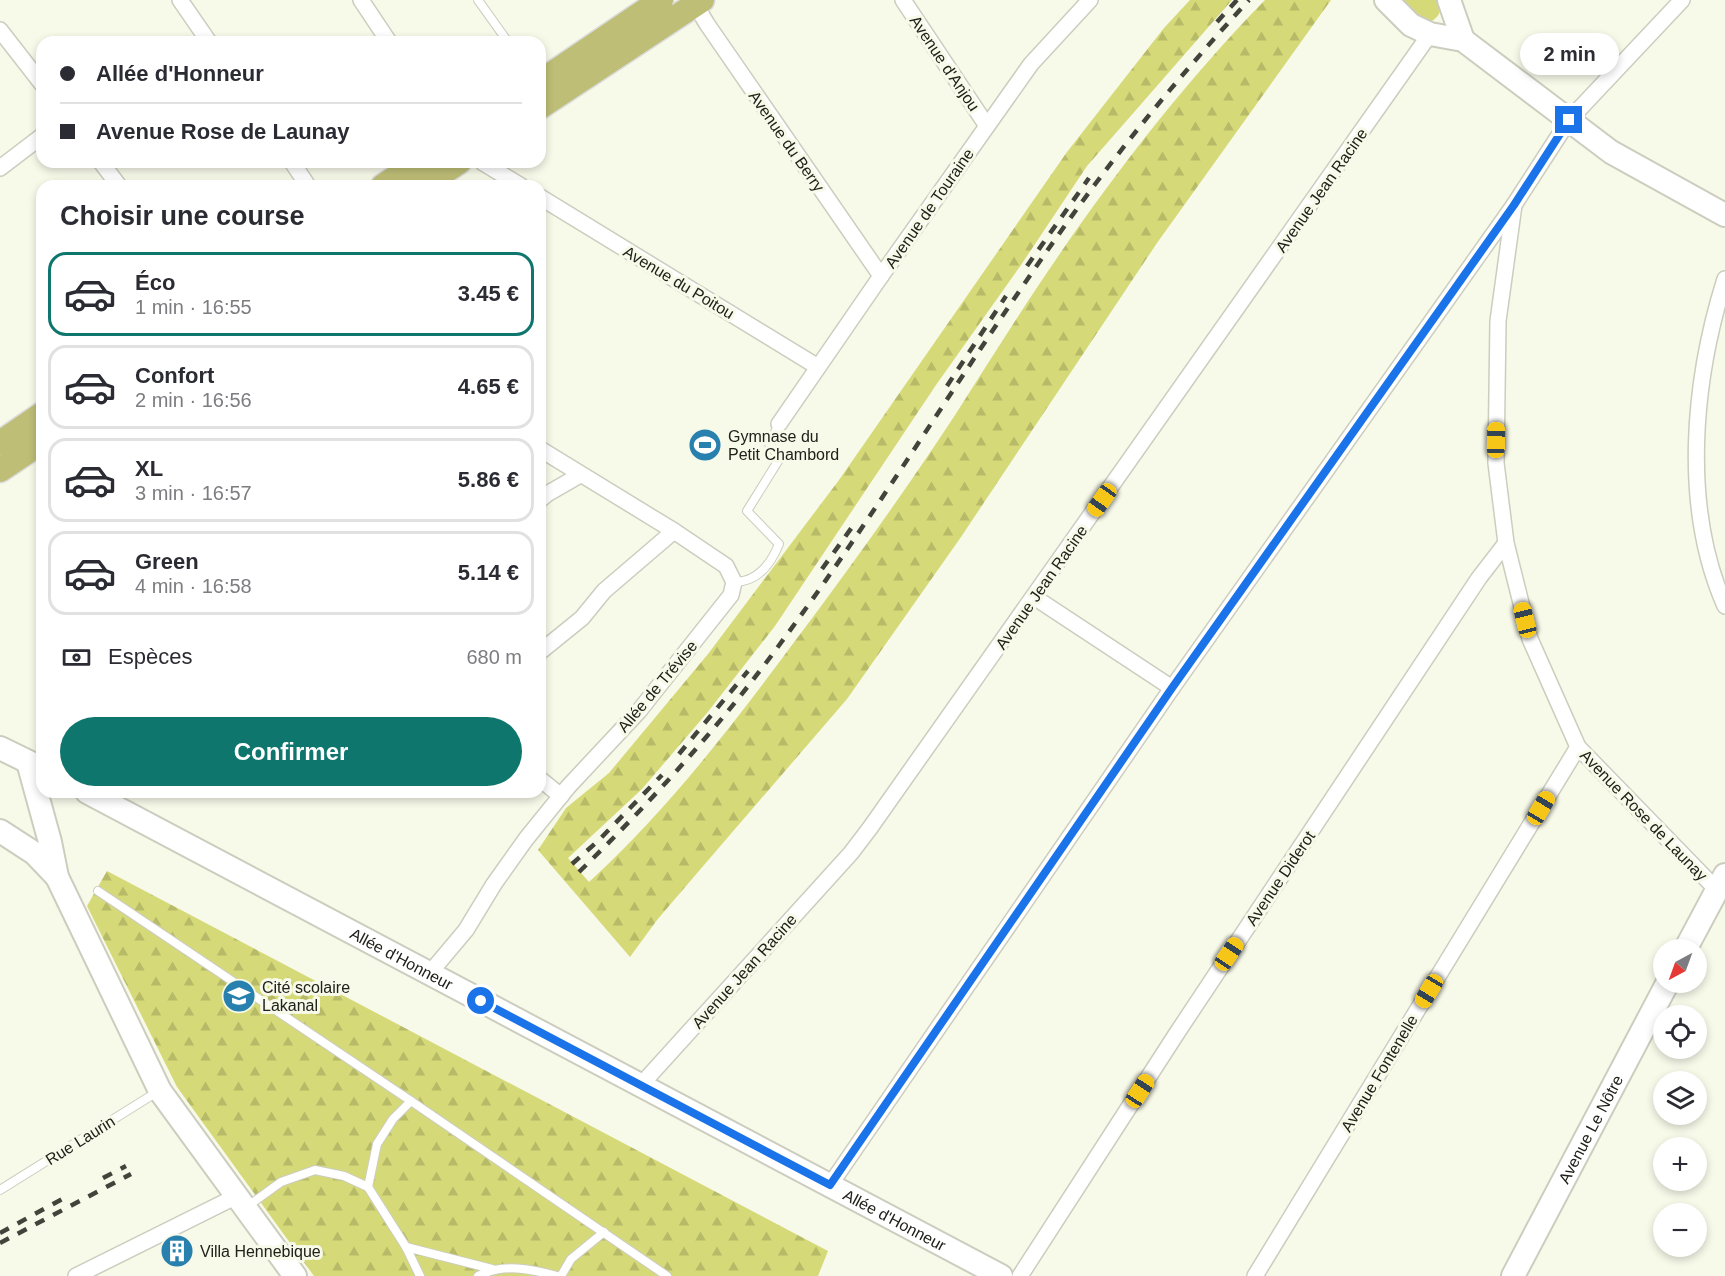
<!DOCTYPE html>
<html lang="fr">
<head>
<meta charset="utf-8">
<style>
	body { margin:0; font-family:Helvetica,sans-serif; background:#f2f2f3; color:#2b2b33; height:100vh; display:flex; flex-direction:column; font-size:22px; white-space:nowrap }
	* { box-sizing:border-box; margin:0 }
	p { font-size:20px; color:#7c7c81 }
	.icon { flex:none; width:33px; height:33px; fill:none; stroke:currentColor; stroke-width:2; stroke-linecap:round; stroke-linejoin:round }
	.map { position:relative; flex:1; overflow:hidden }
	.side { position:absolute; left:36px; top:180px; width:510px; height:618px; display:flex; flex-direction:column; background:#fff; border-radius:18px; box-shadow:0 3px 9px #0003 }
	.side>* { flex:none }
	.top-card { position:absolute; left:36px; top:36px; width:510px; height:132px; border-radius:18px; box-shadow:0 3px 9px #0003; display:grid; align-content:center; height:132px; padding:0 24px; background:#fff }
	.needle { width:39px; rotate:221deg }
	.buttons { position:absolute; left:1653px; top:939px; display:grid; gap:12px }
	.buttons a { display:grid; place-items:center; width:54px; height:54px; border-radius:50%; background:#fff; box-shadow:0 3px 9px #0003; font-size:30px }
	.end { position:absolute; width:27px; height:27px; margin:-14px; border:8px solid #1a73e8; background:#fff; box-shadow:0 0 0 3px #fff }
	.from { border-radius:50% }
	.bubble { position:absolute; height:42px; border-radius:21px; background:#fff; box-shadow:0 3px 9px #0003; font-size:20px; font-weight:700; line-height:42px; text-align:center }
	.car { position:absolute; width:18px; height:36px; margin:-18px -9px; border-radius:8px; box-shadow:0 0 4px 2px #0007; background:linear-gradient(#f5c518 24%,#345 0 40%,#f5c518 0 76%,#345 0 86%,#f5c518 0) }
	.top-card b { display:flex; align-items:center; gap:21px; height:57px; font-size:22px }
	.top-card b+b { border-top:2px solid #e1e1e2 }
	.top-card i { width:15px; height:15px; background:#2b2b33 }
	ul { padding:0; list-style:none }
	li { display:flex; align-items:center; gap:18px; height:84px; margin:0 12px 9px; padding:0 12px; border:3px solid #e1e1e2; border-radius:18px }
	li div { flex:1 }
	li b { display:block; font-size:22px }
	li em { font-style:normal; font-weight:700 }
	li.on { border-color:#0f766e }
	li>.icon { width:54px; height:54px; stroke-width:1.5 }
	h2 { padding:0 24px; font-size:27px; line-height:72px }
	.pay { display:flex; align-items:center; gap:15px; height:66px; padding:0 24px; font-size:22px }
	.pay p { margin-inline-start:auto }
	.cta { display:flex; gap:12px; margin-top:auto; padding:12px 24px }
	.cta a { flex:1; height:69px; border-radius:36px; background:#0f766e; color:#fff; font-size:24px; font-weight:700; line-height:69px; text-align:center }
	.map>svg:first-child { display:block }
	.grass { fill:#d6d978 }
	.forest { fill:url(#forest-firs) }
	.lines { fill:none; stroke-linecap:round; stroke-linejoin:round }
	.lane-casing { stroke:#cccdbe; stroke-width:10 }
	.street-casing { stroke:#cccdbe; stroke-width:18 }
	.secondary-casing { stroke:#cccdbe; stroke-width:26 }
	.primary-casing { stroke:#dbdbdb; stroke-width:27 }
	.lane { stroke:#fff; stroke-width:8 }
	.street { stroke:#fff; stroke-width:15 }
	.secondary { stroke:#fff; stroke-width:22 }
	.primary { stroke:#bebe77; stroke-width:24 }
	.rail { stroke:#42433b; stroke-width:4.5; stroke-dasharray:10 10; stroke-linecap:butt }
	.route { stroke:#1a73e8; stroke-width:8 }
	.labels { text-anchor:middle; stroke-width:6; stroke-linejoin:round; paint-order:stroke }
	.street-label { font-size:16px; fill:#21211b; stroke:#f7f9e9 }
	.poi-label { font-size:16px; fill:#21211b; stroke:#f7f9e9; text-anchor:start }
</style>
</head>
<body>
<div class="map">
<svg width="1725" height="1276" viewBox="0 0 1725 1276">
	<defs>
		<pattern id="forest-firs" width="22" height="20" patternUnits="userSpaceOnUse" patternTransform="scale(1.5)"><rect width="22" height="20" fill="#d6d978"/><path d="M5 1l3.5 6h-7zM16 11l3.5 6h-7z" fill="#b7ba67"/></pattern>
	</defs>
	<rect width="100%" height="100%" fill="#f7f9e9"/>
	<path class="grass" d="M1391 0H1442C1441 12 1439 18 1428 23Z"/>
	<g class="forest">
		<path d="M1190 0H1232L1087 166 1021 265 936 385 775 626 707 713 642 789 568 858 589 882C663 815 729 730 789 649 847 572 904 493 957 412 983 371 1009 330 1036 289 1104 187 1179 88 1265 0H1331L1157 243 961 537 847 699 698 872 657 920 630 957 538 850 566 808 609 773 708 654 839 480 1067 152 1164 28Z"/>
		<path d="M107 871 828 1251 818 1276H314L177 1087 87 906Z"/>
	</g>
	<g class="lines">
		<defs>
			<g id="lane">
				<path d="M478 0 508 42"/>
				<path d="M734 582C757 582 771 564 779 544L747 511 780 458 769 444 779 424"/>
				<path d="M98 891 411 1101 667 1276"/>
				<path d="M411 1101 393 1119 377 1144 368 1187 406 1247 420 1276"/>
				<path d="M0 1190 157 1092"/>
				<path d="M248 1206 281 1182 315 1170 344 1176 368 1187"/>
				<path d="M406 1247 492 1269"/>
				<path d="M478 1276C503 1263 531 1269 557 1276"/>
				<path d="M561 1276 571 1259 604 1232"/>
			</g>
			<g id="street">
				<path d="M180 0 209 42"/>
				<path d="M361 0 389 42"/>
				<path d="M903 0 987 126"/>
				<path d="M1682 0 1569 120 1514 205 1498 321 1496 463 1506 543 1530 639 1578 747 1717 890"/>
				<path d="M695 4 707 24 881 276"/>
				<path d="M0 30 42 84"/>
				<path d="M101 162 119 186"/>
				<path d="M292 162 308 186"/>
				<path d="M482 162 521 186"/>
				<path d="M0 168 42 136"/>
				<path d="M540 197 818 367"/>
				<path d="M1725 279C1693 381 1681 506 1725 606"/>
				<path d="M779 424 881 276 1031 64 1090 0"/>
				<path d="M540 500 547 494 580 475"/>
				<path d="M1034 597 1172 688"/>
				<path d="M540 652 582 618 604 591 674 531"/>
				<path d="M540 779 561 796"/>
				<path d="M429 974 466 930 494 884 526 839 568 787 639 711 731 595 734 582 726 566 674 531 540 449"/>
				<path d="M640 1086 851 853 870 828 1430 34"/>
				<path d="M830 1185 1172 688 1514 205"/>
				<path d="M76 1276 237 1196"/>
				<path d="M1020 1276 1177 1033 1479 578 1506 543"/>
				<path d="M1255 1276 1578 747"/>
			</g>
			<g id="secondary">
				<path d="M1386 0 1411 25 1430 34 1463 40 1611 152 1725 215"/>
				<path d="M1449 0 1463 40"/>
				<path d="M0 748 41 768"/>
				<path d="M28 762 50 842 57 877 160 1091 295 1276"/>
				<path id="s1" d="M87 792 1001 1276"/>
				<path d="M0 831 34 853 57 877"/>
				<path d="M1685 950 1725 875"/>
				<path id="s2" d="M1513 1276 1668 982"/>
			</g>
			<g id="primary">
				<path d="M540 82 661 0"/>
				<path d="M540 107 702 0"/>
				<path d="M383 186 419 162"/>
				<path d="M423 186 459 162"/>
				<path d="M0 443 42 414"/>
				<path d="M0 470 42 442"/>
			</g>
		</defs>
		<use href="#lane" class="lane-casing"/>
		<use href="#street" class="street-casing"/>
		<use href="#secondary" class="secondary-casing"/>
		<use href="#primary" class="primary-casing"/>
		<use href="#lane" class="lane"/>
		<use href="#street" class="street"/>
		<use href="#secondary" class="secondary"/>
		<use href="#primary" class="primary"/>
		<g class="rail">
			<path d="M1217 22 1237 0"/>
			<path d="M1027 266 1089 178"/>
			<path d="M947 386 1006 296"/>
			<path d="M822 569 855 523"/>
			<path d="M679 754 748 671"/>
			<path d="M572 864 598 841 662 775"/>
			<path d="M579 872C652 801 720 726 780 644 891 494 985 332 1096 183 1144 119 1195 59 1249 0"/>
			<path d="M103 1178 126 1166"/>
			<path d="M0 1233 66 1197"/>
			<path d="M0 1243 131 1174"/>
		</g>
	</g>
	<g class="lines">
		<path class="route" d="M481 1001 830 1185 1172 688 1514 205 1569 120"/>
	</g>
	<defs>
		<symbol id="stadium-disc" viewBox="-11 -11 22 22"><circle r="9.5" fill="#2880ae" stroke="#f7f9e9"/><path d="M0-5a6.5 5 0 1 0 0 10a6.5 5 0 1 0 0-10ZM-3.5-1.8h7v3.6h-7Z" fill="#fff"/></symbol>
		<symbol id="school-disc" viewBox="-11 -11 22 22"><circle r="9.5" fill="#2880ae" stroke="#f7f9e9"/><path d="M0-5L7-2L0 1L-7-2ZM-4 1L0 2.5L4 1V4Q0 6-4 4Z" fill="#fff"/></symbol>
		<symbol id="building-disc" viewBox="-11 -11 22 22"><circle r="9.5" fill="#2880ae" stroke="#f7f9e9"/><path d="M-4-6H4V6H1V3H-1V6H-4ZM-2.5-4.3h1.7v1.8h-1.7ZM.8-4.3h1.7v1.8H.8ZM-2.5-1h1.7V.8h-1.7ZM.8-1h1.7V.8H.8Z" fill="#fff"/></symbol>
	</defs>
	<g fill-rule="evenodd">
		<use href="#stadium-disc" x="686" y="426" width="38" height="38"/>
		<use href="#school-disc" x="220" y="977" width="38" height="38"/>
		<use href="#building-disc" x="158" y="1232" width="38" height="38"/>
	</g>
	<g class="labels">
		<g class="street-label">
			<text transform="translate(945 63) rotate(56)" y="6">Avenue d'Anjou</text>
			<text transform="translate(787 141) rotate(55)" y="6">Avenue du Berry</text>
			<text transform="translate(1321 190) rotate(-55)" y="6">Avenue Jean Racine</text>
			<text transform="translate(929 208) rotate(-55)" y="6">Avenue de Touraine</text>
			<text transform="translate(679 282) rotate(31)" y="6">Avenue du Poitou</text>
			<text transform="translate(1041 587) rotate(-55)" y="6">Avenue Jean Racine</text>
			<text transform="translate(657 686) rotate(-50)" y="6">Allée de Trévise</text>
			<text transform="translate(1644 815) rotate(46)" y="6">Avenue Rose de Launay</text>
			<text transform="translate(1280 878) rotate(-56)" y="6">Avenue Diderot</text>
			<text dy="6" stroke="none"><textPath href="#s1" startOffset="356">Allée d'Honneur</textPath></text>
			<text transform="translate(744 971) rotate(-48)" y="6">Avenue Jean Racine</text>
			<text transform="translate(1379 1073) rotate(-59)" y="6">Avenue Fontenelle</text>
			<text dy="6" stroke="none"><textPath href="#s2" startOffset="166">Avenue Le Nôtre</textPath></text>
			<text transform="translate(80 1140) rotate(-32)" y="6">Rue Laurin</text>
			<text dy="6" stroke="none"><textPath href="#s1" startOffset="914">Allée d'Honneur</textPath></text>
		</g>
		<g class="poi-label">
			<text x="728" y="442">Gymnase du<tspan x="728" dy="18">Petit Chambord</tspan></text>
			<text x="262" y="993">Cité scolaire<tspan x="262" dy="18">Lakanal</tspan></text>
			<text x="200" y="1257">Villa Hennebique</text>
		</g>
	</g>
</svg>
<div class="buttons">
<a><svg class="needle" viewBox="-14 -14 28 28"><path d="M0-13l5 13h-10z" fill="#e53935"/><path d="M0 13l5-13h-10z" fill="#7c7c81"/></svg></a>
<a><svg class="icon" aria-label="locate" viewBox="0 0 24 24"><circle cx="12" cy="12" r="6"/><path d="M12 2v4M12 18v4M2 12h4M18 12h4"/></svg></a>
<a><svg class="icon" aria-label="layers" viewBox="0 0 24 24"><path d="M12 4l9 5-9 5-9-5zM3 14l9 5 9-5"/></svg></a>
<a>+</a>
<a>−</a>
</div>
<i class="end from" style="left:481px;top:1001px"></i>
<i class="end" style="left:1569px;top:120px"></i>
<div class="bubble" style="left:1520px;top:33px;width:99px">2 min</div>
<i class="car" style="left:1496px;top:440px;rotate:1deg"></i>
<i class="car" style="left:1102px;top:500px;rotate:215deg"></i>
<i class="car" style="left:1525px;top:620px;rotate:346deg"></i>
<i class="car" style="left:1541px;top:808px;rotate:31deg"></i>
<i class="car" style="left:1229px;top:954px;rotate:34deg"></i>
<i class="car" style="left:1429px;top:991px;rotate:211deg"></i>
<i class="car" style="left:1140px;top:1091px;rotate:33deg"></i>
<div class="top-card">
<b><i class="from"></i>Allée d'Honneur</b>
<b><i></i>Avenue Rose de Launay</b>
</div>
<section class="side">
<h2>Choisir une course</h2>
<ul>
<li class="on"><svg class="icon" aria-label="car" viewBox="0 0 24 24"><path d="M5 17H2v-5l4-1 3-4h7l3 4 3 1v5h-3M9 17h6M6 11h13"/><circle cx="7" cy="17" r="2"/><circle cx="17" cy="17" r="2"/></svg><div><b>Éco</b><p>1 min · 16:55</p></div><em>3.45 €</em></li>
<li><svg class="icon" aria-label="car" viewBox="0 0 24 24"><path d="M5 17H2v-5l4-1 3-4h7l3 4 3 1v5h-3M9 17h6M6 11h13"/><circle cx="7" cy="17" r="2"/><circle cx="17" cy="17" r="2"/></svg><div><b>Confort</b><p>2 min · 16:56</p></div><em>4.65 €</em></li>
<li><svg class="icon" aria-label="car" viewBox="0 0 24 24"><path d="M5 17H2v-5l4-1 3-4h7l3 4 3 1v5h-3M9 17h6M6 11h13"/><circle cx="7" cy="17" r="2"/><circle cx="17" cy="17" r="2"/></svg><div><b>XL</b><p>3 min · 16:57</p></div><em>5.86 €</em></li>
<li><svg class="icon" aria-label="car" viewBox="0 0 24 24"><path d="M5 17H2v-5l4-1 3-4h7l3 4 3 1v5h-3M9 17h6M6 11h13"/><circle cx="7" cy="17" r="2"/><circle cx="17" cy="17" r="2"/></svg><div><b>Green</b><p>4 min · 16:58</p></div><em>5.14 €</em></li>
</ul>
<div class="pay"><svg class="icon" aria-label="cash" viewBox="0 0 24 24"><path d="M3 7h18v10H3z"/><circle cx="12" cy="12" r="2"/></svg>Espèces<p>680 m</p></div>
<div class="cta"><a>Confirmer</a></div>
</section>
</div>
</body>
</html>
